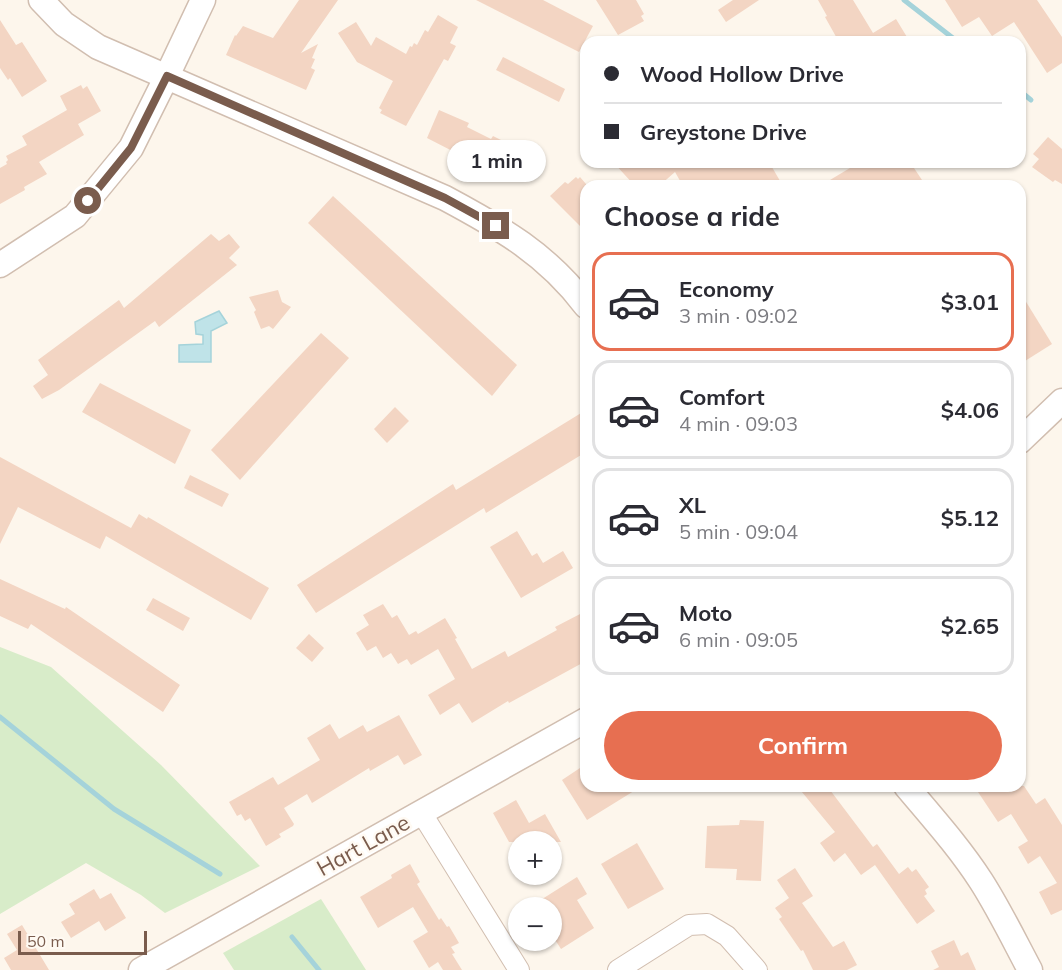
<!DOCTYPE html>
<html lang="en">
<head>
<meta charset="utf-8">
<style>
	body { margin:0; font-family:Mulish,sans-serif; background:#f2f2f3; color:#2b2b33; height:100vh; display:flex; flex-direction:column; font-size:22px; white-space:nowrap }
	* { box-sizing:border-box; margin:0 }
	p { font-size:20px; color:#7c7c81 }
	.icon { flex:none; width:33px; height:33px; fill:none; stroke:currentColor; stroke-width:2; stroke-linecap:round; stroke-linejoin:round }
	.map { position:relative; flex:1; overflow:hidden }
	.panel { position:absolute; left:580px; top:180px; width:446px; height:612px; display:flex; flex-direction:column; background:#fff; border-radius:18px; box-shadow:0 2px 4px #0004 }
	.panel>* { flex:none }
	.banner { position:absolute; left:580px; top:36px; width:446px; height:132px; border-radius:18px; box-shadow:0 2px 4px #0004; display:grid; align-content:center; height:132px; padding:0 24px; background:#fff }
	.controls { position:absolute; left:508px; top:831px; display:grid; gap:12px }
	.controls a { display:grid; place-items:center; width:54px; height:54px; border-radius:50%; background:#fff; box-shadow:0 2px 4px #0004; font-size:30px }
	.scale { position:absolute; left:18px; bottom:15px; width:129px; box-sizing:border-box; padding-left:6px; border:3px solid #7a5c4d; border-top:0; font-size:16px; line-height:21px; white-space:nowrap; color:#7a5c4d; -webkit-text-stroke:4px #fffaf3; paint-order:stroke }
	.end { position:absolute; width:27px; height:27px; margin:-14px; border:8px solid #7a5c4d; background:#fff; box-shadow:0 0 0 3px #fff }
	.from { border-radius:50% }
	.bubble { position:absolute; height:42px; border-radius:21px; background:#fff; box-shadow:0 2px 4px #0004; font-size:20px; font-weight:700; line-height:42px; text-align:center }
	.banner b { display:flex; align-items:center; gap:21px; height:57px; font-size:22px }
	.banner b+b { border-top:2px solid #e1e1e2 }
	.banner i { width:15px; height:15px; background:#2b2b33 }
	ul { padding:0; list-style:none }
	li { display:flex; align-items:center; gap:18px; height:99px; margin:0 12px 9px; padding:0 12px; border:3px solid #e1e1e2; border-radius:18px }
	li div { flex:1 }
	li b { display:block; font-size:22px }
	li em { font-style:normal; font-weight:700 }
	li.on { border-color:#e76f51 }
	li>.icon { width:54px; height:54px; stroke-width:1.5 }
	h2 { padding:0 24px; font-size:27px; line-height:72px }
	.cta { display:flex; gap:12px; margin-top:auto; padding:12px 24px }
	.cta a { flex:1; height:69px; border-radius:36px; background:#e76f51; color:#fff; font-size:24px; font-weight:700; line-height:69px; text-align:center }
	.map>svg:first-child { display:block }
	.green { fill:#d8ecc9 }
	.water { fill:#bfe3e8; stroke:#a5d3da; stroke-width:1.5 }
	.lines { fill:none; stroke-linecap:round; stroke-linejoin:round }
	.stream { stroke:#a5d3da; stroke-width:5 }
	.building { fill:#f3d5c3 }
	.minor-casing { stroke:#d1beb0; stroke-width:22 }
	.tertiary-casing { stroke:#d1beb0; stroke-width:27 }
	.minor { stroke:#fff; stroke-width:20 }
	.tertiary { stroke:#fff; stroke-width:24 }
	.route { stroke:#7a5c4d; stroke-width:8 }
	.labels { text-anchor:middle; stroke-width:5; stroke-linejoin:round; paint-order:stroke }
	.street-label { font-size:22px; fill:#7a5c4d; stroke:#fffaf3 }
</style>
</head>
<body>
<div class="map">
<svg width="1062" height="970" viewBox="0 0 1062 970">
	<rect width="100%" height="100%" fill="#fdf6ec"/>
	<g class="green">
		<path d="M0 647 51 667 161 765 260 866 165 913 141 895 86 863 0 914Z"/>
		<path d="M321 899 366 970H234L223 953Z"/>
	</g>
	<path class="water" d="M219 311 227 323 211 331V362H179V345L203 344V335L196 334 195 322Z"/>
	<g class="lines">
		<g class="stream">
			<path d="M904 0 958 42"/>
			<path d="M1020 91 1031 100"/>
			<path d="M0 717 114 809 220 874"/>
			<path d="M292 937 319 970"/>
		</g>
	</g>
	<g class="building">
		<path d="M299 0H338L301 53 318 44 312 58 315 59 311 68 315 70 306 90 226 55 235 35 236 36 243 26 273 38Z"/>
		<path d="M476 0H543L593 26 579 52Z"/>
		<path d="M596 0H636L644 14 641 16 644 21 618 35Z"/>
		<path d="M733 0H759L726 22 718 10Z"/>
		<path d="M818 0H853L873 33 896 19 910 42H839L825 17 827 16Z"/>
		<path d="M945 0H1037L1062 37V63L1047 73 1014 22 992 36 979 17 962 27Z"/>
		<path d="M438 15 458 27 450 43 456 46 448 61 444 59 406 126 380 113 382 110 379 108 393 81 357 62 338 33 356 22 371 46 376 37 406 54 410 46 412 47 414 43 417 45 425 30 428 32Z"/>
		<path d="M0 20 16 45 22 42 47 81 22 97 10 78 8 80 0 68Z"/>
		<path d="M503 57 565 89 559 102 496 70Z"/>
		<path d="M81 85 83 89 87 86 101 111 78 124 84 135 39 162 47 174 24 187 25 190 0 204V168L7 164 6 162 8 160 6 156 27 145 22 136 67 110 60 96Z"/>
		<path d="M439 110 469 123 467 127 491 139 493 136 513 146 512 147 515 149 511 158 514 159 505 178 427 138Z"/>
		<path d="M1048 137 1062 149V184L1055 180 1053 182 1032 167 1039 159 1033 154Z"/>
		<path d="M613 162H769L783 186H683L675 172 659 186H635Z"/>
		<path d="M860 162H910L926 186H820Z"/>
		<path d="M576 177 578 179 580 177 586 184V232L550 196 565 182 568 184Z"/>
		<path d="M333 196 517 365 492 396 308 223Z"/>
		<path d="M211 234 219 241 229 234 240 247 229 258 237 265 159 327 155 321 59 390 42 399 33 386 48 375 38 360 119 300 124 308Z"/>
		<path d="M278 290 282 302 291 307 273 329 269 326 261 329 254 312 256 310 249 297Z"/>
		<path d="M1020 292 1052 344 1025 361 1020 353Z"/>
		<path d="M321 333 349 358 240 480 211 450Z"/>
		<path d="M100 383 191 430 175 464 82 412Z"/>
		<path d="M395 407 409 421 387 443 374 429Z"/>
		<path d="M586 410V452L486 513 484 508 316 613 297 585 453 484 456 490Z"/>
		<path d="M0 457 131 528 139 514 147 519 148 517 269 588 251 620 106 536 100 549 18 507 0 544Z"/>
		<path d="M190 475 229 494 222 507 184 488Z"/>
		<path d="M517 531 532 556 537 553 543 563 563 551 573 568 521 598 490 547Z"/>
		<path d="M0 579 65 609 66 607 180 685 163 712 31 624 28 629 0 616Z"/>
		<path d="M153 598 190 618 183 631 146 610Z"/>
		<path d="M383 604 392 618 397 615 409 635 416 631 418 634 445 618 457 638 455 639 472 669 505 651 508 657 557 630 555 627 582 613 586 622V661L509 703 508 701 472 723 459 703 440 715 428 695 455 679 438 649 411 665 407 659 398 664 391 653 383 658 376 646 367 651 356 633 369 625 363 615Z"/>
		<path d="M309 634 324 648 312 662 296 648Z"/>
		<path d="M399 715 422 755 404 765 398 755 370 771 369 768 312 803 307 794 284 808 294 824 293 826 279 834 281 837 266 846 250 818 245 821 241 814 237 816 229 802 273 777 278 785 320 760 307 738 330 724 339 739 363 725 367 732Z"/>
		<path d="M586 764V786H642L587 820 562 780Z"/>
		<path d="M797 786H827L873 847 877 844 899 874 908 867 912 872 916 869 929 887 925 890 927 894 924 896 935 911 917 924 875 865 861 875 845 853 834 862 820 843 835 832Z"/>
		<path d="M974 786H1024L1036 804 1045 798 1062 825V910L1051 915 1039 892 1057 883 1040 856 1028 864 1018 847 1028 841 1011 814 998 822Z"/>
		<path d="M516 800 529 823 545 814 561 842H509L493 813Z"/>
		<path d="M740 820 764 821 761 881 736 880 737 869 705 868 707 826 739 825Z"/>
		<path d="M637 843 664 889 628 909 601 864Z"/>
		<path d="M410 864 420 882 417 884 439 920 441 918 447 927 449 926 459 943 451 947 455 953 452 954 462 970H443L438 962 429 968 413 941 428 932 413 907 378 928 360 897 392 878 391 875Z"/>
		<path d="M795 868 813 896 802 903 833 947 844 941 857 965 847 970H813L803 950 801 951 779 919 782 917 775 908 789 898 777 880Z"/>
		<path d="M577 877 587 894 577 900 594 928 561 949 552 935V908H528Z"/>
		<path d="M94 889 100 899 111 893 126 918 105 931 99 921 71 938 61 922 75 914 69 904Z"/>
		<path d="M22 925 49 970H11L4 958 17 950 7 934Z"/>
		<path d="M954 940 961 956 968 952 976 970H933L939 967 931 951Z"/>
	</g>
	<g class="lines">
		<defs>
			<g id="minor">
				<path d="M421 812 519 970"/>
				<path d="M618 970 689 925 707 924 727 936 757 970"/>
			</g>
			<g id="tertiary">
				<path d="M41 0 64 24 98 47 445 198C501 228 547 254 586 306"/>
				<path d="M0 265 75 216 131 148 167 76 203 0"/>
				<path d="M1020 441 1062 401"/>
				<path d="M906 786C932 817 959 847 981 881 999 909 1014 940 1030 970"/>
				<path d="M141 970 586 720"/>
			</g>
		</defs>
		<use href="#minor" class="minor-casing"/>
		<use href="#tertiary" class="tertiary-casing"/>
		<use href="#minor" class="minor"/>
		<use href="#tertiary" class="tertiary"/>
	</g>
	<g class="lines">
		<path class="route" d="M88 201 131 148 167 76 445 198 496 226"/>
	</g>
	<g class="labels">
		<g class="street-label">
			<text transform="translate(363 845) rotate(-29)" y="8">Hart Lane</text>
		</g>
	</g>
</svg>
<div class="controls">
<a>+</a>
<a>−</a>
</div>
<div class="scale">50 m</div>
<i class="end from" style="left:88px;top:201px"></i>
<i class="end" style="left:496px;top:226px"></i>
<div class="bubble" style="left:447px;top:140px;width:99px">1 min</div>
<div class="banner">
<b><i class="from"></i>Wood Hollow Drive</b>
<b><i></i>Greystone Drive</b>
</div>
<section class="panel">
<h2>Choose a ride</h2>
<ul>
<li class="on"><svg class="icon" aria-label="car" viewBox="0 0 24 24"><path d="M5 17H2v-5l4-1 3-4h7l3 4 3 1v5h-3M9 17h6M6 11h13"/><circle cx="7" cy="17" r="2"/><circle cx="17" cy="17" r="2"/></svg><div><b>Economy</b><p>3 min · 09:02</p></div><em>$3.01</em></li>
<li><svg class="icon" aria-label="car" viewBox="0 0 24 24"><path d="M5 17H2v-5l4-1 3-4h7l3 4 3 1v5h-3M9 17h6M6 11h13"/><circle cx="7" cy="17" r="2"/><circle cx="17" cy="17" r="2"/></svg><div><b>Comfort</b><p>4 min · 09:03</p></div><em>$4.06</em></li>
<li><svg class="icon" aria-label="car" viewBox="0 0 24 24"><path d="M5 17H2v-5l4-1 3-4h7l3 4 3 1v5h-3M9 17h6M6 11h13"/><circle cx="7" cy="17" r="2"/><circle cx="17" cy="17" r="2"/></svg><div><b>XL</b><p>5 min · 09:04</p></div><em>$5.12</em></li>
<li><svg class="icon" aria-label="car" viewBox="0 0 24 24"><path d="M5 17H2v-5l4-1 3-4h7l3 4 3 1v5h-3M9 17h6M6 11h13"/><circle cx="7" cy="17" r="2"/><circle cx="17" cy="17" r="2"/></svg><div><b>Moto</b><p>6 min · 09:05</p></div><em>$2.65</em></li>
</ul>
<div class="cta"><a>Confirm</a></div>
</section>
</div>
</body>
</html>
